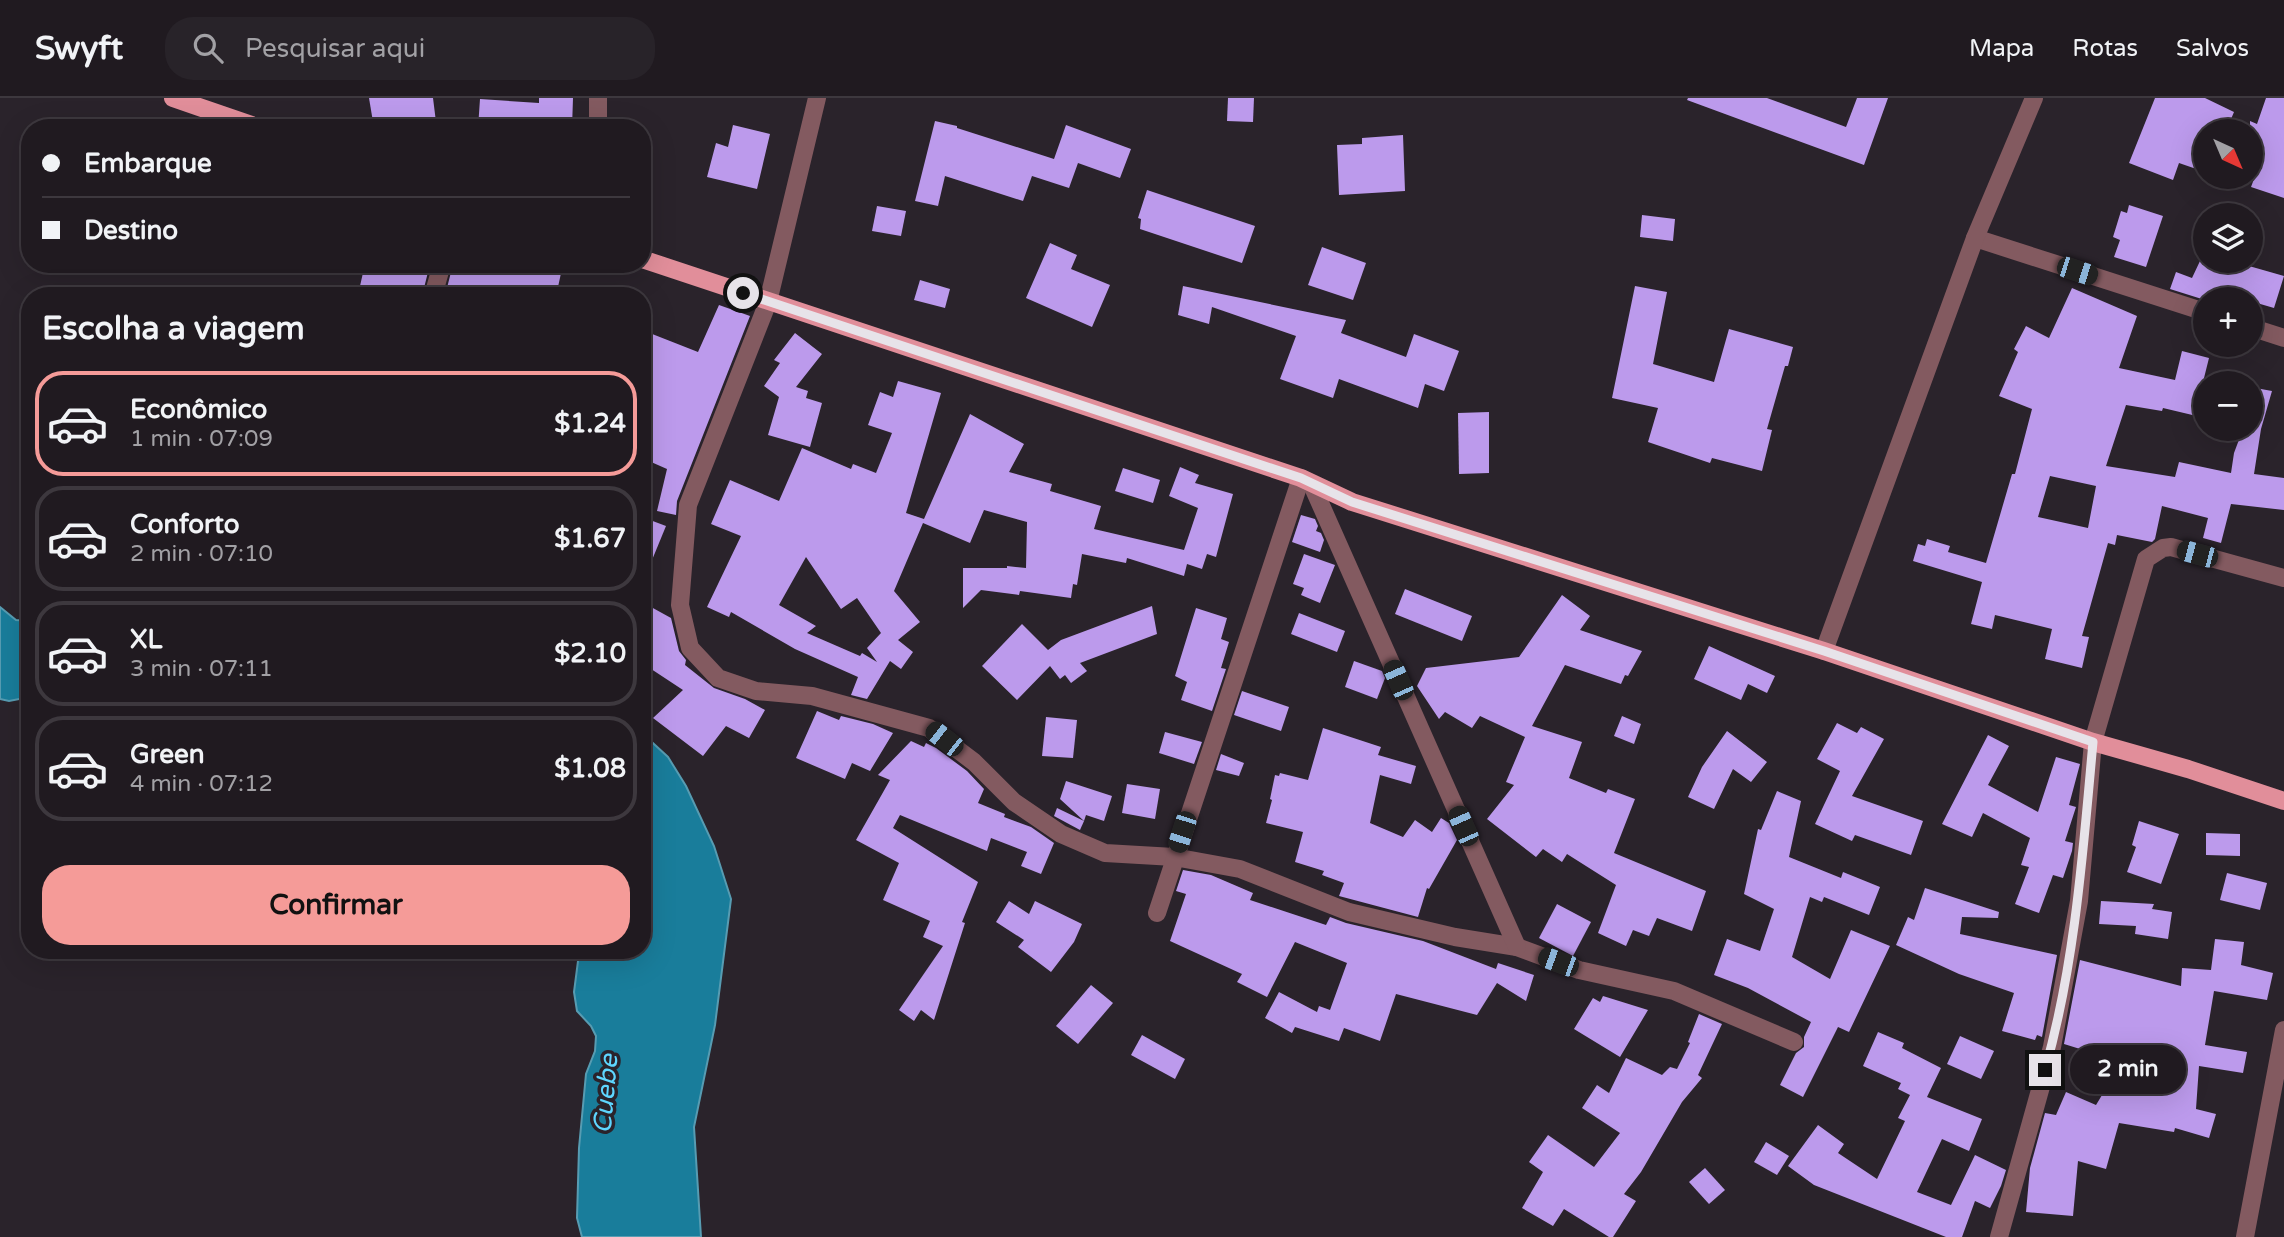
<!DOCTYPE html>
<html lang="pt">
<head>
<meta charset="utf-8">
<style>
	body { margin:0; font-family:"Varela Round",sans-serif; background:#282329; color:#f1f3f6; height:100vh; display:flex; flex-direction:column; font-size:26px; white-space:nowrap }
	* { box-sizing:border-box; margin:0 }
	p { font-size:23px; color:#a2a1a5 }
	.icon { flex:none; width:38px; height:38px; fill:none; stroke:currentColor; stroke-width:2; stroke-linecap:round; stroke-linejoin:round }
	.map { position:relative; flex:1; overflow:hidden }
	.drawer { position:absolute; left:21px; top:189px; width:630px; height:672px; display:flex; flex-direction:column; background:#201a20; border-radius:28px; box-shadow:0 7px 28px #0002,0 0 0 2px #3d383e }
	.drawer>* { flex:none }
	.banner { position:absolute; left:21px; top:21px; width:630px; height:154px; border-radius:28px; box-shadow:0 7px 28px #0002,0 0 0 2px #3d383e; display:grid; align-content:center; height:154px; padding:0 21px; background:#201a20 }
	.needle { width:46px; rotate:136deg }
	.tools { position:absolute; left:2193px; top:21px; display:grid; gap:14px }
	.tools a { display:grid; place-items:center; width:70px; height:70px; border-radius:50%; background:#201a20; box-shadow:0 7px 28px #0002,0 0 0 2px #3d383e; font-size:35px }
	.end { position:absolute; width:32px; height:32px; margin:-16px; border:9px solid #e7e3e9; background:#111; box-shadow:0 0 0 4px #111 }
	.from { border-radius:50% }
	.bubble { position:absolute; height:49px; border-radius:24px; background:#201a20; box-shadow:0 7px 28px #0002,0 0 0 2px #3d383e; font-size:23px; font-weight:700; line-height:49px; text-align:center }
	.car { position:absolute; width:21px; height:42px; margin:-21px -10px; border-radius:9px; box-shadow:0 0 5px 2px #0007; background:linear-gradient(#222 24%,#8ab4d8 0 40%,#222 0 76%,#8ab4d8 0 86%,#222 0) }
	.banner b { display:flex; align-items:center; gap:24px; height:66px; font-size:26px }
	.banner b+b { border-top:2px solid #3d383e }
	.banner i { width:18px; height:18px; background:#f1f3f6 }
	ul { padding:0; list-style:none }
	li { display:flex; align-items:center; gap:21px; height:105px; margin:0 14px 10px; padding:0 7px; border:4px solid #3d383e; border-radius:28px }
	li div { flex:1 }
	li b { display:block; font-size:26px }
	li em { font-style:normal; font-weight:700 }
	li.active { border-color:#f59b98 }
	li>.icon { width:63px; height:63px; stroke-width:1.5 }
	h2 { padding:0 21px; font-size:32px; line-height:84px }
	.button { display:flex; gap:14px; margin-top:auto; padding:14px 21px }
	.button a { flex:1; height:80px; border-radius:28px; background:#f59b98; color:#111; font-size:28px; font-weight:700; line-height:80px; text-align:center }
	header { display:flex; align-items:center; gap:42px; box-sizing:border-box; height:98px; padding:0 35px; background:#201a20; border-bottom:2px solid #3d383e }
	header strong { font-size:33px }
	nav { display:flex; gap:38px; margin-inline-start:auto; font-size:24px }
	.search { width:490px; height:63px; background:#282329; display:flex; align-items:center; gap:18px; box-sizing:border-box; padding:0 24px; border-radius:28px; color:#a2a1a5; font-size:26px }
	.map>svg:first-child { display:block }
	.water { fill:#197d9b; stroke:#579cb2; stroke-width:2 }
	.building { fill:#bc9aec; fill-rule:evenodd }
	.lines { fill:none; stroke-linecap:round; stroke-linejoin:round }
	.minor { stroke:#835a60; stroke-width:18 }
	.major { stroke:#e18e9a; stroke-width:18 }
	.route { stroke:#e7e3e9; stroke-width:9 }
	.labels { text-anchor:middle; stroke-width:7; stroke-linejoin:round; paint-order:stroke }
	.water-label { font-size:26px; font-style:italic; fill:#5ed6ff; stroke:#2a232b }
</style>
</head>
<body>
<header>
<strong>Swyft</strong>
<div class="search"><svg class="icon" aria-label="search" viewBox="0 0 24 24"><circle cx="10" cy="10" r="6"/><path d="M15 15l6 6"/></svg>Pesquisar aqui</div>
<nav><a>Mapa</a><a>Rotas</a><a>Salvos</a></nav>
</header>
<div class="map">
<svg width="2284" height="1139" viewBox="0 0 2284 1139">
	<rect width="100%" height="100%" fill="#2a232b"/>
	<g class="water">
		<path d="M0 509 16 522 30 523V599L9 603 0 601Z"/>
		<path d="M642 635 668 659 686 688 714 748 731 801 715 927 694 1029 701 1139H582L577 1120 579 1050 586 976 595 953 596 938 591 928 577 913 574 894 578 863 583 852H642Z"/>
	</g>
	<g class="building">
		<path d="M369 0H433L436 24 398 30H374Z"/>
		<path d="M539 0H573L572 30H478L480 1 539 5Z"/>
		<path d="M1228 0H1254L1253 24 1227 23Z"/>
		<path d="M1688 0H1767L1846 29 1857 0H1888L1864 67 1687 2Z"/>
		<path d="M2155 0H2205L2234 14 2226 33H2205V74L2179 65 2173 82 2129 65Z"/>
		<path d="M2266 0H2284V100L2251 89 2260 65 2250 62V23L2257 26Z"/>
		<path d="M935 23 957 28V30L1054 61 1066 27 1131 51 1120 80 1078 65 1069 90 1032 78 1023 103 945 78 938 108 915 103Z"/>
		<path d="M733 27 770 36 757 91 707 79 716 45 728 49Z"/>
		<path d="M1403 37 1405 93 1339 97 1337 47 1362 46V40Z"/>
		<path d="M1147 92 1255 128 1242 165 1140 131 1141 121 1138 120Z"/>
		<path d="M2129 107 2163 118 2146 169 2114 159 2120 142 2113 139 2121 113 2127 115Z"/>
		<path d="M877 108 906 113 901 138 872 133Z"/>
		<path d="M1642 117 1675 121 1673 143 1640 139Z"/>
		<path d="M1050 145 1077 157 1071 171 1110 187 1092 229 1026 200Z"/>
		<path d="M1322 149 1366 165 1353 202 1308 187Z"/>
		<path d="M2200 163H2244L2242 166 2284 178 2274 210 2250 203V201L2205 202 2170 191 2176 174 2192 180Z"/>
		<path d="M365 166H430L422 198H398L360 188Z"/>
		<path d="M453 166H563L556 198H445Z"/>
		<path d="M920 182 950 191 945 210 914 202Z"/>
		<path d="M1183 188 1346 222 1341 235 1406 259 1414 236 1459 253 1444 293 1425 286 1418 310 1339 281 1333 300 1280 281 1296 238 1212 209 1209 226 1178 217Z"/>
		<path d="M1635 188 1667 194 1653 266 1714 284 1729 231 1793 249 1788 268H1785L1767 331 1772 332 1762 373 1712 360 1710 365 1648 344 1658 310 1612 300Z"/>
		<path d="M2072 190 2137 218 2119 270 2175 282 2182 253 2209 260 2204 280 2205 320 2163 310 2162 313 2126 307 2106 368 2175 379 2179 364 2231 375 2234 355 2243 331H2250V289L2272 293 2261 331 2254 376 2284 380V412L2231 406 2221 445 2203 440 2208 420 2162 408 2155 441 2152 444 2117 437 2115 447 2108 445 2082 538 2089 539 2082 570 2045 561 2052 531 1995 517 1992 531 1971 526 1982 484 1913 463 1918 446 1925 448 1927 441 1950 448 1948 454 1986 465 2012 376H2015L2032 311 1999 298 2018 254 2014 251 2026 228 2049 240ZM2050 378 2096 388 2088 430 2038 419Z"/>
		<path d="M719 207 750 218 677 403 676 417 657 413 667 371 642 360V232L698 254Z"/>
		<path d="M795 235 822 256 796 289 808 293 806 300 822 305 810 349 768 337 779 299 764 288 780 265 774 262Z"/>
		<path d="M898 283 941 295 906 415 924 421 970 316 1024 346 1009 374 1052 386 1050 393 1101 408 1094 431 1184 452 1198 410 1169 398 1180 369 1199 377 1195 385 1233 396 1216 459 1207 456 1202 471 1187 466 1184 478 1127 460 1126 465 1082 456 1077 487 1073 486 1071 500 1020 493 1019 497 981 492 963 510V470H1007V468L1026 470 1027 424 984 412 970 445 923 425 894 493 920 524 898 542 913 554 901 571 890 563 867 601 851 597 858 579 795 551 731 514 729 519 707 509 741 438 711 426 730 382 779 403 802 350 851 371 853 366 876 375 892 335 868 327 880 294 893 299ZM806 459 841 511 857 500 881 535 867 550 877 564 862 555 860 558 807 535 816 528 779 507Z"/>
		<path d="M1489 314V375L1459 376 1458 315Z"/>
		<path d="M1123 370 1160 382 1153 405 1115 393Z"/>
		<path d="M1301 417 1315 421 1318 428 1316 433 1321 435 1324 442 1320 454 1292 444Z"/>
		<path d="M642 419 666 428 643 484H642Z"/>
		<path d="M1304 456 1335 467 1320 505 1301 497 1304 490 1293 486Z"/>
		<path d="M1405 491 1472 518 1462 543 1395 516Z"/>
		<path d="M1562 497 1590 518 1580 532 1642 553 1628 578 1625 577 1621 586 1565 567 1532 628 1582 644 1569 680 1606 695 1608 691 1635 701 1614 755 1706 793 1692 833 1657 820 1649 838 1633 832 1626 848 1598 835 1616 787 1567 756 1562 764 1543 751 1536 759 1487 721 1514 687 1506 684 1525 639 1480 618 1472 630 1445 614 1439 621 1417 588 1426 570 1519 559Z"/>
		<path d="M642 504 671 520 679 553 686 562 685 567 714 590 745 601 765 612 749 640 726 628 703 658 653 620 683 592 642 565Z"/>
		<path d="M1152 508 1157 536 1080 565 1087 573 1071 585 1065 577 1060 581 1050 568 1017 602 982 568 1022 526 1048 552 1061 542Z"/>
		<path d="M1196 510 1227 520 1221 541 1229 544 1221 570 1226 571 1212 613 1181 602 1187 584 1175 578Z"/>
		<path d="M1299 515 1345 533 1337 554 1291 536Z"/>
		<path d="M1709 548 1775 578 1767 595 1748 586 1741 602 1694 581Z"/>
		<path d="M1354 563 1382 573 1385 580 1377 601 1345 589Z"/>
		<path d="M1242 593 1289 609 1281 633 1234 617Z"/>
		<path d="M817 613 839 622 841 618 873 626 893 635 870 673 852 665 845 681 796 660Z"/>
		<path d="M1622 618 1641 626 1634 646 1614 638Z"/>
		<path d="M1046 619 1077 622 1073 660 1042 658Z"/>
		<path d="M1837 625 1857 635 1861 629 1884 641 1852 698 1923 723 1911 757 1855 737 1852 743 1815 726 1840 673 1817 661Z"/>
		<path d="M1323 630 1381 649 1378 657 1416 668 1411 686 1380 677 1370 725 1403 739 1415 722 1432 734 1441 720 1449 725 1457 742 1429 791 1427 790 1418 819 1339 798 1344 785 1322 777 1324 773 1295 764 1303 734 1266 725 1272 702 1270 701 1275 677 1279 678 1280 675 1308 682Z"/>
		<path d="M1727 633 1767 664 1751 684 1733 671 1714 711 1688 699 1702 669Z"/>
		<path d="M1165 634 1202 644 1194 666 1159 655Z"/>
		<path d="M1988 637 2009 648 1988 687 2038 714 2056 659 2080 666 2069 707 2076 709 2065 743 2073 745 2072 753 2063 780 2053 777 2039 815 2015 806 2029 769 2021 767 2030 740 1983 715 1972 739 1942 726Z"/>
		<path d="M911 643 924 649 926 645 936 650 967 673 984 691 978 705 1005 716 1004 719 1031 729 1054 745 1041 776 1021 768 1027 754 991 740 987 753 900 717 893 730 978 784 962 824 965 825 934 922 921 912 914 923 899 912 943 848 923 839 930 823 883 802 899 765 856 742 890 682 878 677Z"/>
		<path d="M1221 656 1244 665 1239 678 1216 672Z"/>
		<path d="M1066 683 1112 698 1104 723 1086 717 1084 723 1060 701Z"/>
		<path d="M1127 686 1160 691 1155 721 1122 715Z"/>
		<path d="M1777 693 1801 703 1789 759 1841 780 1843 774 1880 789 1869 817 1824 799 1822 804 1810 799 1792 859 1830 881 1851 832 1890 848 1849 934 1838 929 1803 999 1780 987 1796 955 1804 949V939L1811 924 1748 890 1714 877 1727 841 1760 853 1774 811 1744 796 1758 731 1761 732Z"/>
		<path d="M1057 710 1084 723 1080 732 1054 718Z"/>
		<path d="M2139 723 2179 736 2161 786 2127 774 2136 749 2132 747Z"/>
		<path d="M2206 735 2240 736V758L2206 757Z"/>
		<path d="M1183 772 1211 777 1253 795 1250 802 1326 827 1330 819 1346 825 1423 843 1496 871 1498 865 1534 877 1526 903 1497 885 1477 917 1396 896 1380 943 1344 930 1339 943 1295 929 1292 935 1265 920 1279 894 1317 914 1319 908 1330 912 1347 865 1295 844 1267 899 1237 884 1242 876 1170 843 1186 796 1176 793Z"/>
		<path d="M2227 775 2267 785 2260 812 2220 802Z"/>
		<path d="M1925 790 1999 814 1998 820 1962 819 1960 836 2057 857 2042 939 2037 937 2035 942 2002 933 2014 895 1959 876 1896 847 1908 819 1914 822Z"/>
		<path d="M1009 803 1029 816 1035 803 1082 826 1074 844 1051 874 1018 849 1024 842 996 824Z"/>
		<path d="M2101 803 2154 806 2152 811 2172 814 2168 841 2135 836 2136 828 2099 826Z"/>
		<path d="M1557 806 1591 824 1573 858 1539 840Z"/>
		<path d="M2215 841 2244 844 2241 867 2273 875 2267 902 2214 893 2205 947 2247 954 2243 975 2199 968 2196 1011 2216 1016 2209 1040 2175 1030 2174 1034 2119 1025 2106 1071 2078 1063 2073 1118 2026 1114 2030 1070 2045 1015 2056 1017 2066 994 2096 1007 2122 964 2064 946 2080 862 2181 888 2182 870 2211 872Z"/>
		<path d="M1091 887 1113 905 1078 946 1056 928Z"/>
		<path d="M1603 898 1648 912 1620 959 1574 931 1593 900 1600 904Z"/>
		<path d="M1699 916 1722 926 1698 977 1702 980 1682 1004 1641 1074 1624 1096 1636 1103 1613 1139H1609L1564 1111 1553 1128 1522 1110 1543 1074 1529 1064 1548 1037 1594 1069 1620 1035 1582 1010 1597 987 1609 995 1626 960 1662 977 1670 969 1677 971 1690 945 1688 944Z"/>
		<path d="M1878 934 1904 945 1902 950 1941 970 1927 999 1982 1021 1969 1053 1942 1041 1917 1094 1951 1107 1975 1057 2006 1072 2001 1088 1990 1110 1975 1103 1962 1139H1946L1814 1087 1788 1068 1818 1027 1844 1046 1838 1055 1877 1081 1905 1023 1898 1020 1910 997 1898 991 1901 985 1863 968Z"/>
		<path d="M1142 937 1185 961 1175 981 1131 957Z"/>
		<path d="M1960 938 1994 953 1981 981 1947 966Z"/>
		<path d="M1766 1044 1789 1058 1777 1077 1754 1064Z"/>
		<path d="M1705 1070 1725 1092 1709 1106 1689 1084Z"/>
	</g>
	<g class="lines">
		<g class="minor">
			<path d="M817 0 768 204 688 407 680 507 690 550 718 580 756 593 812 598 929 630 974 664 1014 704 1061 736 1105 755 1174 759 1240 771 1349 814 1455 839 1517 849 1579 872 1674 893 1794 944"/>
			<path d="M598 30V0"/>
			<path d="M1975 140 2205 214"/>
			<path d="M433 198 442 166"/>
			<path d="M2250 229 2284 240"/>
			<path d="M1312 387 1517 849"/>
			<path d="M1824 553 1975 140 2034 0"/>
			<path d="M1157 815 1301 380"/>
			<path d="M1999 1139 2052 949 2079 803 2093 644 2146 461 2163 450 2171 449 2284 480"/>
			<path d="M2245 1139 2284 932"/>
		</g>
		<g class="major">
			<path d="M173 0 260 30"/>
			<path d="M642 161 1301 380 1352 404 1824 553 2093 644 2188 671 2284 703"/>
		</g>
	</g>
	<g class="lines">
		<path class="route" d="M743 195 1301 380 1352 404 1824 553 2093 644C2083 754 2075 866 2045 972"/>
	</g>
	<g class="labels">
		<g class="water-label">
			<text transform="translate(605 996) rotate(-85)" y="9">Cuebe</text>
		</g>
	</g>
</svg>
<div class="tools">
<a><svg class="needle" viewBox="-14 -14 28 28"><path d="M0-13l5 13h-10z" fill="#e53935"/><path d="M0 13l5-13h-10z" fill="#a2a1a5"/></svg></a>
<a><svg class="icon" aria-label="layers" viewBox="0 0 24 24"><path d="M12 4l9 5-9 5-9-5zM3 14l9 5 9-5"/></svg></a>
<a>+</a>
<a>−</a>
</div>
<i class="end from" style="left:743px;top:195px"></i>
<i class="end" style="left:2045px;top:972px"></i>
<div class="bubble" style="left:2070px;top:947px;width:116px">2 min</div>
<i class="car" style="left:2077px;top:173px;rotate:108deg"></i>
<i class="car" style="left:2197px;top:456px;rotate:285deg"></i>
<i class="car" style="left:1398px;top:582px;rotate:336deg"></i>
<i class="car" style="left:944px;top:641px;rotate:308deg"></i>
<i class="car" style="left:1463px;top:728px;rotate:336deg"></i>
<i class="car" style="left:1182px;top:734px;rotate:198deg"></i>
<i class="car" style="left:1558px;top:864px;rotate:290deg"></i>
<div class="banner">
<b><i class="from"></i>Embarque</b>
<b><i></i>Destino</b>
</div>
<section class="drawer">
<h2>Escolha a viagem</h2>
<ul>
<li class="active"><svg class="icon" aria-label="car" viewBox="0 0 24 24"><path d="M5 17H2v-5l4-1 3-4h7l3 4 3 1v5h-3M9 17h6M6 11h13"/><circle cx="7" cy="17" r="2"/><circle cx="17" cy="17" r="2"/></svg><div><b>Econômico</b><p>1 min · 07:09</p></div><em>$1.24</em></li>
<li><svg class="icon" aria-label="car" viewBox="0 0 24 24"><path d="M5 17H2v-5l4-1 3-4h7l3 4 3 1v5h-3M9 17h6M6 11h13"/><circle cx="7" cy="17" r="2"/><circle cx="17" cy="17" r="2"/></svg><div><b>Conforto</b><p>2 min · 07:10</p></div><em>$1.67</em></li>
<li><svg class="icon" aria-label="car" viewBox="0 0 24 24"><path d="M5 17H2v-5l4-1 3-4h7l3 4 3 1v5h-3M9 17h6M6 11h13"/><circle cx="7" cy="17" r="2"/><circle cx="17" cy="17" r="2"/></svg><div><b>XL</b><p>3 min · 07:11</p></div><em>$2.10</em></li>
<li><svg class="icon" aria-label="car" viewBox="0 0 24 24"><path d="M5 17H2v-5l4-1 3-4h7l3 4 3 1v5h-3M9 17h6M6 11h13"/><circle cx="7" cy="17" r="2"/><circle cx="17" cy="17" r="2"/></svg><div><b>Green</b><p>4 min · 07:12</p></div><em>$1.08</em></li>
</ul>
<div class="button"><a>Confirmar</a></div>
</section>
</div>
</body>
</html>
